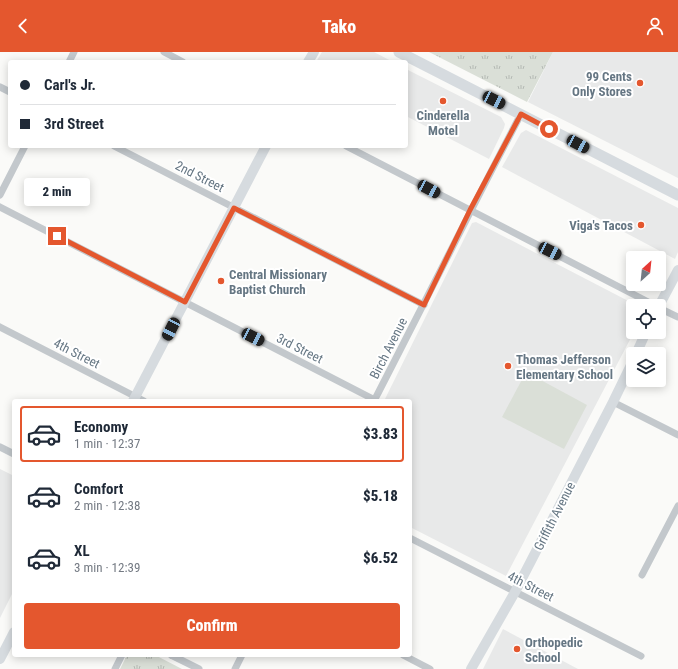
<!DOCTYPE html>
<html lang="en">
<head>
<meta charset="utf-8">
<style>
	body { margin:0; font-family:"Roboto Condensed",sans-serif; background:#f6f6f7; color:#1f2937; height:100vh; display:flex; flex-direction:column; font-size:15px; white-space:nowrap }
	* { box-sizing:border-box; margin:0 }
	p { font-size:13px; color:#747a83 }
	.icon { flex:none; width:22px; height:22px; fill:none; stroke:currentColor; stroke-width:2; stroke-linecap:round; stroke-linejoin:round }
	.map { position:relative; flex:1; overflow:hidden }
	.details { position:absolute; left:12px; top:347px; width:400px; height:258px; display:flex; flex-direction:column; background:#fff; border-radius:4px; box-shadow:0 2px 10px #0003 }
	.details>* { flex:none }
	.hud { position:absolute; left:8px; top:8px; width:400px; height:88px; border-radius:4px; box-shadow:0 2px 10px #0003; display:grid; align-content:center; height:88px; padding:0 12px; background:#fff }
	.needle { width:26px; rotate:27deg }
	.fabs { position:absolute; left:626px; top:199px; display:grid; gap:8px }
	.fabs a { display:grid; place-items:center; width:40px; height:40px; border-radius:4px; background:#fff; box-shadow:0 2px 10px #0003; font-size:20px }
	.end { position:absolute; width:18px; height:18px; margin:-9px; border:5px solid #e4572e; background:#fff; box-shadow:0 0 0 2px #fff }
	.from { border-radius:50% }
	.bubble { position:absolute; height:28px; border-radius:4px; background:#fff; box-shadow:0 2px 10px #0003; font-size:13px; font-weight:800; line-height:28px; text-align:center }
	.car { position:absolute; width:12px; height:24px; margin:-12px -6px; border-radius:5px; box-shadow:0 0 3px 1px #0007; background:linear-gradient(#222 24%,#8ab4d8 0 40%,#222 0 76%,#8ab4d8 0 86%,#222 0) }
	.hud b { display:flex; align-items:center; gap:14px; height:38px; font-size:15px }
	.hud b+b { border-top:1px solid #e0e1e3 }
	.hud i { width:10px; height:10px; background:#1f2937 }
	ul { padding:7px 0 0; list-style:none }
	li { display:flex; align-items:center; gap:12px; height:56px; margin:0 8px 6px; padding:0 4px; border:2px solid transparent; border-radius:4px }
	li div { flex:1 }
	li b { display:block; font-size:15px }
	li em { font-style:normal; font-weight:800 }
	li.active { border-color:#e4572e }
	li>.icon { width:36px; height:36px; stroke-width:1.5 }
	.button { display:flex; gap:8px; margin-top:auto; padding:8px 12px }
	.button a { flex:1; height:46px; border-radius:4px; background:#e4572e; color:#fff; font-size:16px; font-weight:800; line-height:46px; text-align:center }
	header { display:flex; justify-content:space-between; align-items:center; height:52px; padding:0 12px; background:#e4572e; color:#fff; font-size:18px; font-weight:800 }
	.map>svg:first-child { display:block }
	.built { fill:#e8e9e9 }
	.grass { fill:url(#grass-tufts) }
	.garden { fill:#dadfd7 }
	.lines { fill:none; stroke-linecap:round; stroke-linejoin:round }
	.minor { stroke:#c3c8cc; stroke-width:7 }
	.secondary { stroke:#d6dbdf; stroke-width:10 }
	.trunk { stroke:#d6dbdf; stroke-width:11 }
	.route { stroke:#e4572e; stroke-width:5 }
	.poi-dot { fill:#e4572e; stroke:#fff; stroke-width:1.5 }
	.labels { text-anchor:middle; stroke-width:4; stroke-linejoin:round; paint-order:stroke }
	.poi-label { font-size:13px; font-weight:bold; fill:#657683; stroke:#fff; text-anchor:start }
	.street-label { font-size:13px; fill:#657683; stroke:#fff }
</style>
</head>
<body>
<header><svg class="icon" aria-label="back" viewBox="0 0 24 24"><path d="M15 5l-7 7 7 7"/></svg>Tako<svg class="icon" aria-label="person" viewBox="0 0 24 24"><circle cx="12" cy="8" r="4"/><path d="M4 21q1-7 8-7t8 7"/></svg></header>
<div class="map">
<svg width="678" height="617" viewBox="0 0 678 617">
	<defs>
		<pattern id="grass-tufts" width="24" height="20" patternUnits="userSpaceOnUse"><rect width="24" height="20" fill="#dadfd7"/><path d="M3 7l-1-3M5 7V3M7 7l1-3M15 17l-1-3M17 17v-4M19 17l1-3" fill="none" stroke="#b4b9b4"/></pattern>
	</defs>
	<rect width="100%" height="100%" fill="#fafaf8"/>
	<g class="built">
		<path d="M322 0H374L393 10H316Z"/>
		<path d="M553 0H678V126L528 50Z"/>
		<path d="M406 17 501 65 505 72 504 76 489 107 406 64Z"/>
		<path d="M526 78 678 156V200L675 207 502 115 521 81Z"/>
		<path d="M476 170 638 254H633V280H634L506 524 410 475V349H384L472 171Z"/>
		<path d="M0 417 14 424V538L0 566Z"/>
		<path d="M503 577 578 617H483Z"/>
	</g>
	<g class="grass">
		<path d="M429 0H553L527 50Z"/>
		<path d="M127 603H155L182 617H120Z"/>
	</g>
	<path class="garden" d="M526 320 587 353 564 397 502 365Z"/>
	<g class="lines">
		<g class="minor">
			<path d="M164 0 183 10"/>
			<path d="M69 10 74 0"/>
			<path d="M0 35 10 40"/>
			<path d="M114 94 424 253"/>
			<path d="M346 94 656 254"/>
			<path d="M0 143 25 94"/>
			<path d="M0 155 375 348"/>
			<path d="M659 256 678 265"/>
			<path d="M0 275 144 349"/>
			<path d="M374 349C423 254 471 157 521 62"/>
			<path d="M613 350 678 383"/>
			<path d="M0 395 14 402"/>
			<path d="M410 486 641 604"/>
			<path d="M642 523 678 454"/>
			<path d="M171 603 199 617"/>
			<path d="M403 603 430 617"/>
			<path d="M115 617 122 603"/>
			<path d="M235 617 242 603"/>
		</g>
		<g class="secondary">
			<path d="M308 10 314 0"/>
			<path d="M659 254 678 218"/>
			<path d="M636 302 646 280"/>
			<path d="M133 349 266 94"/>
			<path d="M0 607 14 580"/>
			<path d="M471 617 515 540 613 350 633 309"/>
		</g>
		<path class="trunk" d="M399 0 678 143"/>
	</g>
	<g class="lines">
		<path class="route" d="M57 184 185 250 234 156 424 253 470 158 521 62 549 77"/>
	</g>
	<g class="poi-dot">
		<circle cx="640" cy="31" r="4"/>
		<circle cx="443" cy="49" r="4"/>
		<circle cx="641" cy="173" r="4"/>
		<circle cx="221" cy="229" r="4"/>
		<circle cx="508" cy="314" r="4"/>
		<circle cx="517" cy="597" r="4"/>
	</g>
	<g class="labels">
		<g class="poi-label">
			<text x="632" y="29" text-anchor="end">99 Cents<tspan x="632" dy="15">Only Stores</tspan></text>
			<text x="443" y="68" text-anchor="middle">Cinderella<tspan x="443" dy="15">Motel</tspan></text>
			<text x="633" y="178" text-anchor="end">Viga's Tacos</text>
			<text x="229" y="227">Central Missionary<tspan x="229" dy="15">Baptist Church</tspan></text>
			<text x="516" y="312">Thomas Jefferson<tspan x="516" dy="15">Elementary School</tspan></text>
			<text x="525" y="595">Orthopedic<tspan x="525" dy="15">School</tspan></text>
		</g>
		<g class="street-label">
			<text transform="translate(200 124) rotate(27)" y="5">2nd Street</text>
			<text transform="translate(300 296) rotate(27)" y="5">3rd Street</text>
			<text transform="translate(388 296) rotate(-63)" y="5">Birch Avenue</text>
			<text transform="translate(77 301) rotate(27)" y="5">4th Street</text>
			<text transform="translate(554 464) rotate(-63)" y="5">Griffith Avenue</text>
			<text transform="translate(531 534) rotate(27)" y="5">4th Street</text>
		</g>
	</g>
</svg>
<div class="fabs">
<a><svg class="needle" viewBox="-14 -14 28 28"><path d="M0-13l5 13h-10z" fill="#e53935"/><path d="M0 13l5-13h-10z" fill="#747a83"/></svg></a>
<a><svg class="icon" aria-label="locate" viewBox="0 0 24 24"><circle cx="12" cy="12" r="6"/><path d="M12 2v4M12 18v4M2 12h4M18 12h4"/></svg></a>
<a><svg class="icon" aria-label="layers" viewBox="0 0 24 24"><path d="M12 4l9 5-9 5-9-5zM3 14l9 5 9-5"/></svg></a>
</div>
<i class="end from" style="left:549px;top:77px"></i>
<i class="end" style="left:57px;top:184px"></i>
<div class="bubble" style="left:24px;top:126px;width:66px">2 min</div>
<i class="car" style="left:494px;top:48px;rotate:117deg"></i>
<i class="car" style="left:578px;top:92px;rotate:118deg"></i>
<i class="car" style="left:429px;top:137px;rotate:118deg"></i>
<i class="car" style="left:550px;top:199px;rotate:117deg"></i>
<i class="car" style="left:171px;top:277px;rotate:207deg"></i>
<i class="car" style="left:253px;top:285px;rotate:117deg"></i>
<div class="hud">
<b><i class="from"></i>Carl's Jr.</b>
<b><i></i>3rd Street</b>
</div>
<section class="details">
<ul>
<li class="active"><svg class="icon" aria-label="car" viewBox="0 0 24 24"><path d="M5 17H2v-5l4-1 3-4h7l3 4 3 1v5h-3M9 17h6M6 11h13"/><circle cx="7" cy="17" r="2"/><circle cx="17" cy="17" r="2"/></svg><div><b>Economy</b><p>1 min · 12:37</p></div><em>$3.83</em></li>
<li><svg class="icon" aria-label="car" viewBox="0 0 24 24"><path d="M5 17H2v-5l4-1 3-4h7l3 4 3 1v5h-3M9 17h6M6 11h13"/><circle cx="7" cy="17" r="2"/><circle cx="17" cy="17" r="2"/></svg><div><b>Comfort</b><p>2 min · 12:38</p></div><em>$5.18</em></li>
<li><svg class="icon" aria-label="car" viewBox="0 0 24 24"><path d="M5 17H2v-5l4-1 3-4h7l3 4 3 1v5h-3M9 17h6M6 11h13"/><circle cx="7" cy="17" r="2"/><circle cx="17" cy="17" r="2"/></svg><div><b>XL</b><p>3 min · 12:39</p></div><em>$6.52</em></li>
</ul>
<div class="button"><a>Confirm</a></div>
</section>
</div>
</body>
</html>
